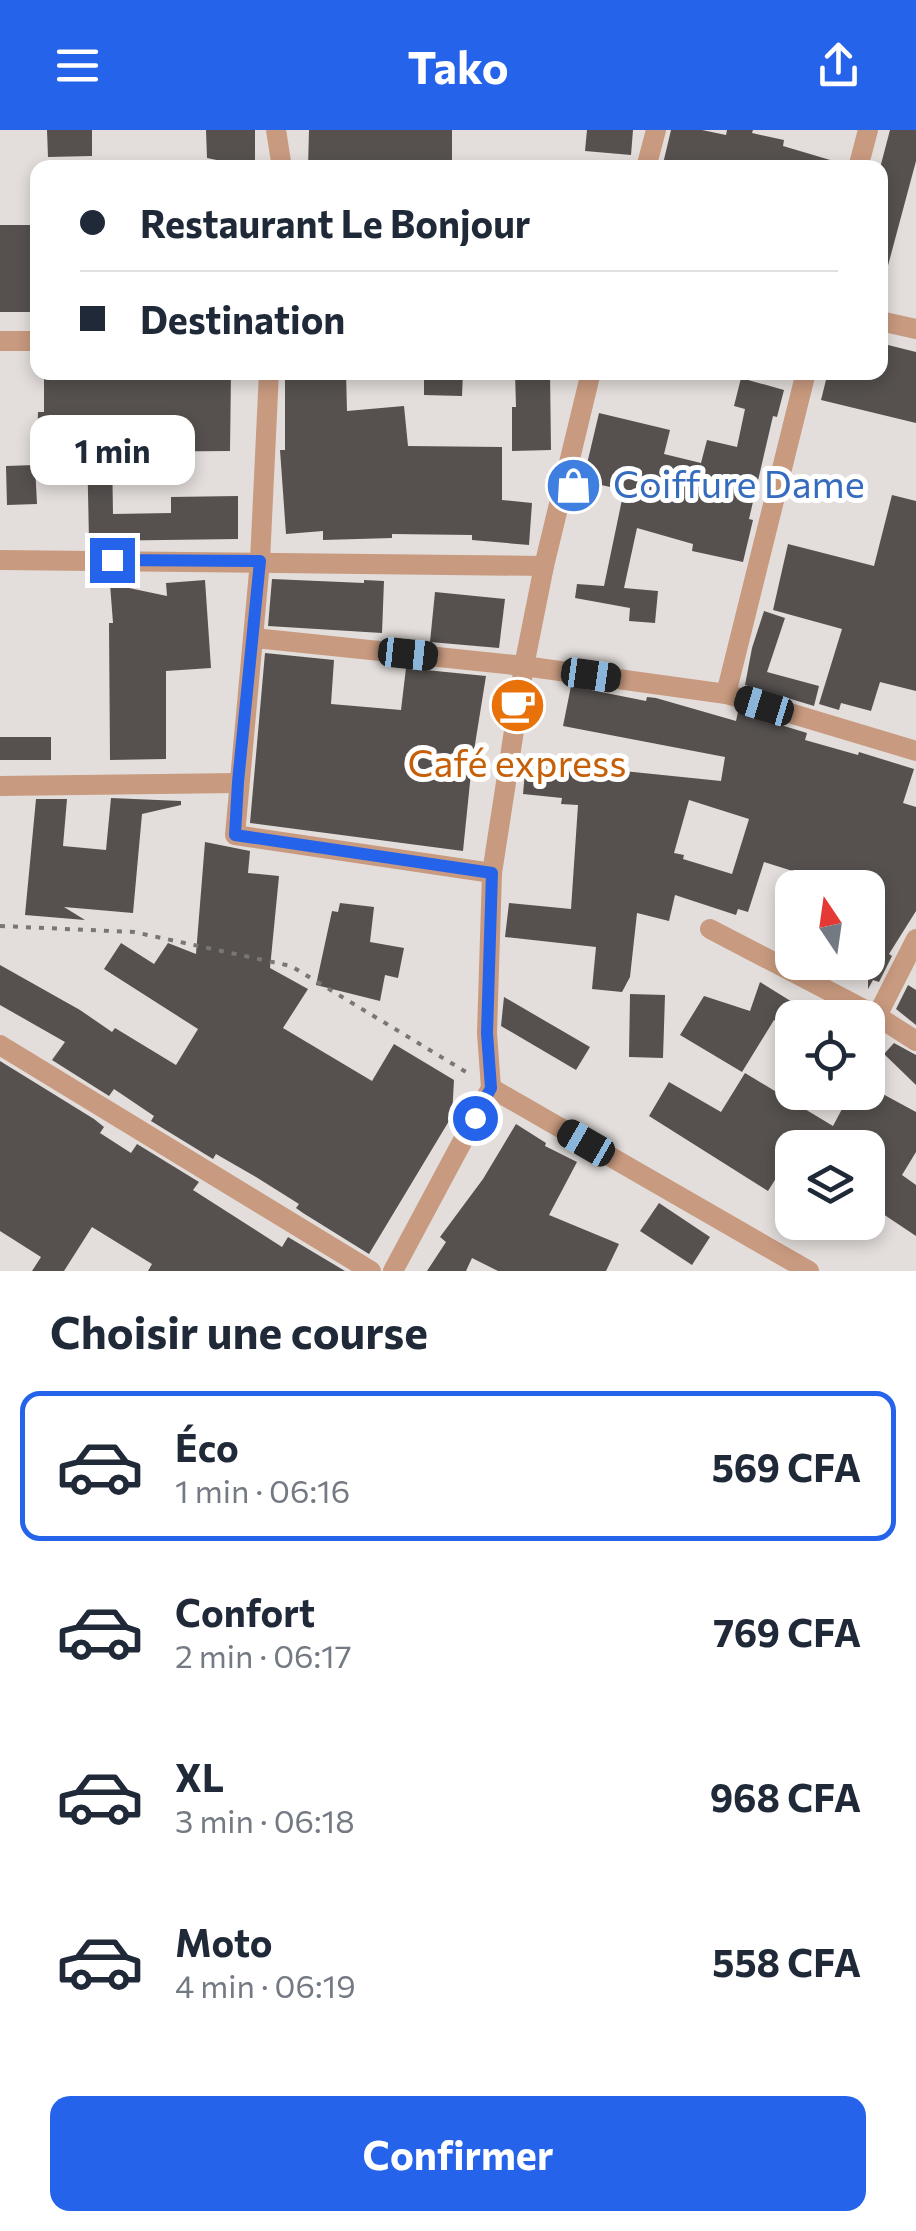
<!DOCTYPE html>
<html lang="fr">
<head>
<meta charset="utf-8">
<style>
	body { margin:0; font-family:Commissioner,sans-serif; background:#f6f6f7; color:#1f2937; height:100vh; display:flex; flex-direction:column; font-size:38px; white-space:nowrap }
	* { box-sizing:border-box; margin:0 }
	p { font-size:32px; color:#747a83 }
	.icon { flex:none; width:55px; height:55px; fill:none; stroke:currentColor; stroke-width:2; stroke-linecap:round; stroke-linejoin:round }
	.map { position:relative; height:1141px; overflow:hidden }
	.details { display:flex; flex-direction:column; background:#fff; flex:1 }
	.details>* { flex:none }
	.banner { position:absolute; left:30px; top:30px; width:858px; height:220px; border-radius:20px; box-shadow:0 5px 15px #0003; display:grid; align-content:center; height:220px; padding:0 50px; background:#fff }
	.needle { width:65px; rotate:347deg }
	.controls { position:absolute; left:775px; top:740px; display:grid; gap:20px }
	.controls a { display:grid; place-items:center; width:110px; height:110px; border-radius:20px; background:#fff; box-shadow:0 5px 15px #0003; font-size:50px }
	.end { position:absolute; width:45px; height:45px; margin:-22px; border:12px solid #2563eb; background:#fff; box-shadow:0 0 0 5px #fff }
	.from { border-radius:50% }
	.bubble { position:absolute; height:70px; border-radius:20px; background:#fff; box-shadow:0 5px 15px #0003; font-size:32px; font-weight:700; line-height:70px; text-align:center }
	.car { position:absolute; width:30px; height:60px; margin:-30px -15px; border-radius:12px; box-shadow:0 0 8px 2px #0007; background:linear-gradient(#222 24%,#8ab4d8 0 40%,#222 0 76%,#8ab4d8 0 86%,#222 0) }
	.banner b { display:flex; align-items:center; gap:35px; height:95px; font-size:38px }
	.banner b+b { border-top:2px solid #e0e1e3 }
	.banner i { width:25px; height:25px; background:#1f2937 }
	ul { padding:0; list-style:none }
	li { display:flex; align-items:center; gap:30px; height:150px; margin:0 20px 15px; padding:0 30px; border:5px solid transparent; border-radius:20px }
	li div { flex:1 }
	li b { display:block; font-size:38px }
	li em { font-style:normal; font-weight:700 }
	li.current { border-color:#2563eb }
	li>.icon { width:90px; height:90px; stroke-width:1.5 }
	h2 { padding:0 50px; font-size:45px; line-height:120px }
	.primary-button { display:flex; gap:20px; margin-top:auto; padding:20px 50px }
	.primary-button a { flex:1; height:115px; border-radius:20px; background:#2563eb; color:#fff; font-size:40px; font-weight:700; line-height:115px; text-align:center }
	header { display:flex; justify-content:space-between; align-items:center; height:130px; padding:0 50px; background:#2563eb; color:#fff; font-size:45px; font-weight:700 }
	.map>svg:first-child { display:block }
	.building { fill:#56514f; fill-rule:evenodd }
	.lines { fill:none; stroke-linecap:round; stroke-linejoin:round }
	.path { stroke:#797674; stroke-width:4; stroke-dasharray:5 8; stroke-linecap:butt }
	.minor { stroke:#c89a7f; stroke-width:20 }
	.route { stroke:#2563eb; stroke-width:12 }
	.labels { text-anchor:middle; stroke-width:10; stroke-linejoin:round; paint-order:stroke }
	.shop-label { font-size:38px; fill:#366cbe; stroke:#fff; text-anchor:start }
	.food-label { font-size:38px; fill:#c56008; stroke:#fff }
</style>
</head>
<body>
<header><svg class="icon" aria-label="menu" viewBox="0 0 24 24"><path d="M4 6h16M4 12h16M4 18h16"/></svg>Tako<svg class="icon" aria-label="share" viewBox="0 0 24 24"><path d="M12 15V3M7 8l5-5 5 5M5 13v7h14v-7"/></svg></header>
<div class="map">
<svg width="916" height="1141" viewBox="0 0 916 1141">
	<rect width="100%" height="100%" fill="#e3dedb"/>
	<g class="building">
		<path d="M47 0H92V26L48 27Z"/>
		<path d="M206 0H255V38L207 28Z"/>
		<path d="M309 0H452V38H308Z"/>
		<path d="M587 0H633L631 25 585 21Z"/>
		<path d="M671 0H702L726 5 727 0H753L752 3 784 10 783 16 837 32 836 38H662Z"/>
		<path d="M890 0H916V31L886 143 880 142V38Z"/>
		<rect x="0" y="95" width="38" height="87"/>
		<path d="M880 213 916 222V293L821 270 828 242H880Z"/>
		<path d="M44 242H100L148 247V242H231L230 321 112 322 113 384 171 383V367L238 366V409L89 411 87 314 37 313 38 282H44Z"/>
		<path d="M285 242H346L347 281 404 276 408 316 502 317V370L532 373 529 415 472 410V405L392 404V408L323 410V401L286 404 280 320H285Z"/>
		<path d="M424 242H463L462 266 424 265Z"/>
		<path d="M515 242H550L551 320 512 321V277H516Z"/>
		<path d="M741 248 784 260 777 287 773 286 749 389 753 390 743 432 692 421 693 414 637 398 624 458 658 461 655 493 629 491 630 478 575 468 577 454 604 456 624 360 583 351 599 283 670 300 664 324 701 333 707 310 737 317 745 279 734 276Z"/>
		<path d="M35 335 37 374 7 375 6 336Z"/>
		<path d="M892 365 916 371V561L880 552 871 581 841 573 839 580 819 574 842 499 773 480 788 414 874 436Z"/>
		<path d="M272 449 364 453V450L384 451 382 503 268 496Z"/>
		<path d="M205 450 211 538 166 541V629L110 630 109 493H113L110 454 167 466 166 453Z"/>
		<path d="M435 462 505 469 499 518 430 512Z"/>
		<path d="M764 481 785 488 767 542 819 556 814 576 745 555 752 518Z"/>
		<path d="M265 523 334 530 331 574 401 580 406 538 486 546 472 633 463 721 250 693Z"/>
		<path d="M571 556 646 571 647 567 656 568 736 591 738 582 807 603 805 610 858 625 859 622 914 639 903 673 916 677V781L889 824 892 826 879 852 873 850 868 859V758H794L799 743 764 732 748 782 738 779 736 785 675 765 669 791 637 783 630 847 622 862 592 859 596 817 505 807 509 773 571 779 578 675 561 674 562 668 523 664 526 631 721 651 725 627 563 596ZM689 670 749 689 732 744 683 729 684 725 674 723Z"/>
		<rect x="0" y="607" width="51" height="23"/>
		<path d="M111 668 181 671V675L142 684 133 783 64 777 85 790 25 785 36 669H67L63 716 106 720Z"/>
		<path d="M205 712 250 721 248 743 279 746 270 838 308 859 283 898 372 951 394 914 454 950 452 986 369 1124 303 1083 296 1078 299 1074 256 1047 216 1024 213 1029 151 991 154 986 114 959 109 966 52 930 65 912 0 875V835L80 880 112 902 115 898 176 935 198 899 104 839 121 813 154 834 168 813 196 824Z"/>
		<path d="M340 773 374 777 370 812 404 818 398 848 385 845 380 871 316 855 332 781 338 782Z"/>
		<path d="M760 852 818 888H792V901L774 890 742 942 680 905 704 866 750 881Z"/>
		<path d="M908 855 916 860V895L896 879Z"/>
		<path d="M630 864 665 865 663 928 629 927Z"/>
		<path d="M504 867 590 917 576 940 501 896Z"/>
		<path d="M894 913 916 925V955L884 924Z"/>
		<path d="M0 931 94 989 104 997 100 1003 131 1023 137 1014 199 1052 193 1060 282 1117 288 1107 345 1141H148L152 1134 92 1097 64 1141H32L41 1127 0 1101Z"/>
		<path d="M745 943 833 996 851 962H868V956L916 982V1022L902 1045 916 1055V1106L868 1074V1018H792V1030L788 1029 768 1061 649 986 669 952 721 982Z"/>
		<path d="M516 994 546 1013 545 1016 577 1032 549 1085 619 1114 606 1141H498L472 1128 466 1141H427L446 1112 440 1107 483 1049Z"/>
		<path d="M659 1073 710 1107 692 1135 640 1101Z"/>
	</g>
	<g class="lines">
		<path class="path" d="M0 796 134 802 291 836 466 942"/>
		<g class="minor">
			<path d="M276 0 282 38"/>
			<path d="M646 38 656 0"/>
			<path d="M858 38 868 0"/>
			<path d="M880 191 916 199"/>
			<path d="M0 211H38"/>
			<path d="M269 242 260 431 235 705 492 743"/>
			<path d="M0 430 544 436"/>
			<path d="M254 508 524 536 726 564 916 621"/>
			<path d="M726 564 806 242"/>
			<path d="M0 656 238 653"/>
			<path d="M710 799 877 886 916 911"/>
			<path d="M877 886 916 809"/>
			<path d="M0 915 371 1141"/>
			<path d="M491 958 809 1141"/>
			<path d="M393 1141 491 958 487 903 492 743 524 536 544 436 591 242"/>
		</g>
	</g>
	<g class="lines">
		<path class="route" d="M112 430 260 431 238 652 235 705 492 743 487 903 491 958 475 988"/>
	</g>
	<defs>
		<symbol id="shop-disc" viewBox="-11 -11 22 22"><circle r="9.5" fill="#3f7fe0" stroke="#fff"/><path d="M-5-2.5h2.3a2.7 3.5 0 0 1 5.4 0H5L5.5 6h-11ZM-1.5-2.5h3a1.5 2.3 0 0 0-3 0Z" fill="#fff"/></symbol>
		<symbol id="cafe-disc" viewBox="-11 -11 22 22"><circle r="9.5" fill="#e8710a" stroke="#fff"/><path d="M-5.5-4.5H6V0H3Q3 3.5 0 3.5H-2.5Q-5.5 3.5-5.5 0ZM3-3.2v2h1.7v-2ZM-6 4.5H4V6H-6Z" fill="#fff"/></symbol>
	</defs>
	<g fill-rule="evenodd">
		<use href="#shop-disc" x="542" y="324" width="63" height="63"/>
		<use href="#cafe-disc" x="486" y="544" width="63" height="63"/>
	</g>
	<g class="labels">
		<g class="shop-label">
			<text x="613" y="368">Coiffure Dame</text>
		</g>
		<g class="food-label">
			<text x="517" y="647">Café express</text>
		</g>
	</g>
</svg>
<div class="controls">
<a><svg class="needle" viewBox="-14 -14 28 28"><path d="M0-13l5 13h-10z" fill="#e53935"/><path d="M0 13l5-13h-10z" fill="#747a83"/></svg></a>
<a><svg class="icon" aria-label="locate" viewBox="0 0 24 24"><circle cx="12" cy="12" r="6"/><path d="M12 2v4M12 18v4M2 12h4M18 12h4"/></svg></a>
<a><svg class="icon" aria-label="layers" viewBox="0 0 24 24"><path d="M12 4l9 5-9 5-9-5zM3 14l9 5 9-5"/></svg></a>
</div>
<i class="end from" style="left:475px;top:988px"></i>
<i class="end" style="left:112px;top:430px"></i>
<div class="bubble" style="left:30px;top:285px;width:165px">1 min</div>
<i class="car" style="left:408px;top:524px;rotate:96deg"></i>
<i class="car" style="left:591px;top:545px;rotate:98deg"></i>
<i class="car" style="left:764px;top:576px;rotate:287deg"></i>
<i class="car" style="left:586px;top:1013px;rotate:300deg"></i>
<div class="banner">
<b><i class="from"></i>Restaurant Le Bonjour</b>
<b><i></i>Destination</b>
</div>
</div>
<section class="details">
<h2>Choisir une course</h2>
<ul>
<li class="current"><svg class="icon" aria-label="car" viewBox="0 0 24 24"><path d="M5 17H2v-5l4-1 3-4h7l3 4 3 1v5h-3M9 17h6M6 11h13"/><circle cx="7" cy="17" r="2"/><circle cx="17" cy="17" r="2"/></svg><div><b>Éco</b><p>1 min · 06:16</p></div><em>569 CFA</em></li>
<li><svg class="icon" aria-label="car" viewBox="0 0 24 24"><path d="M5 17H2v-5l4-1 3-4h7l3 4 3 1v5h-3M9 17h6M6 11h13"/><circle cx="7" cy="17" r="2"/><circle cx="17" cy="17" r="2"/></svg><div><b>Confort</b><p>2 min · 06:17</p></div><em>769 CFA</em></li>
<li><svg class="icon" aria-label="car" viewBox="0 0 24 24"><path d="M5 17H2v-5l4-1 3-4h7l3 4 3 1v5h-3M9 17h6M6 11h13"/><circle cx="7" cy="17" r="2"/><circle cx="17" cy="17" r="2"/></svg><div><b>XL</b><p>3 min · 06:18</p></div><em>968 CFA</em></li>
<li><svg class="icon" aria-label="car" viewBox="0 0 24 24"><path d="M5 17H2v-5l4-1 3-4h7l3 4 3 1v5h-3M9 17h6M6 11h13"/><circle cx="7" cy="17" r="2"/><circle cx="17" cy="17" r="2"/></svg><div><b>Moto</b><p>4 min · 06:19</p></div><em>558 CFA</em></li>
</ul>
<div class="primary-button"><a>Confirmer</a></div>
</section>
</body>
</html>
